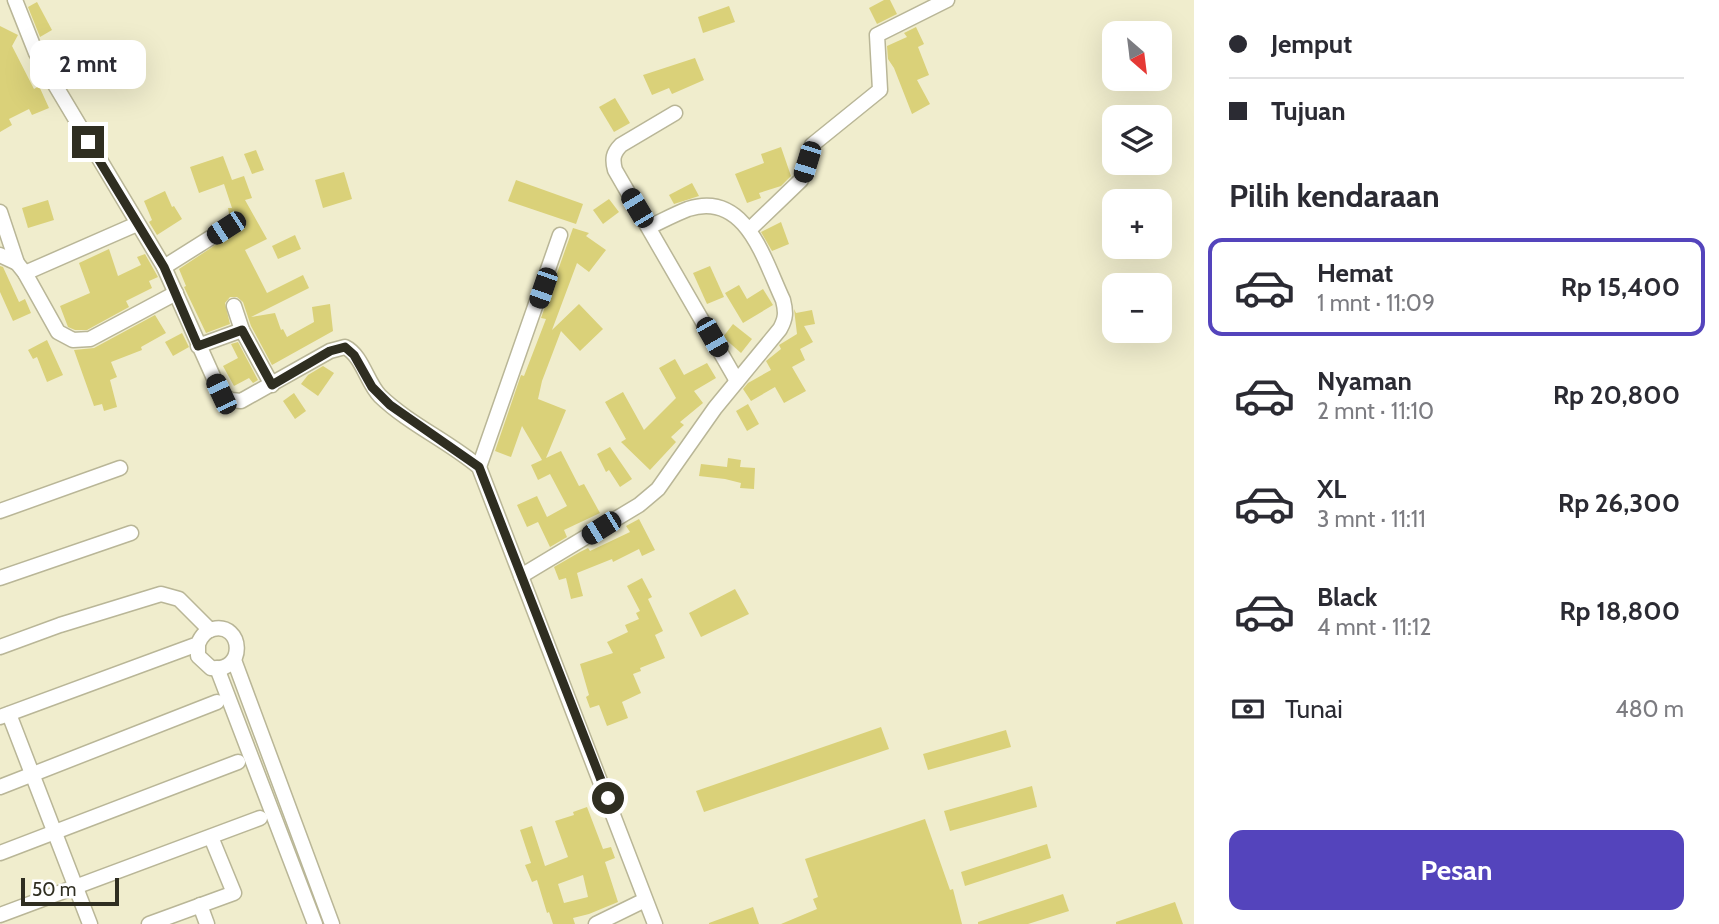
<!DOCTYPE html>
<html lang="id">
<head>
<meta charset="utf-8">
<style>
	body { margin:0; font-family:Cabin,sans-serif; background:#f2f2f3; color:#2b2b33; height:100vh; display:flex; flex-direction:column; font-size:26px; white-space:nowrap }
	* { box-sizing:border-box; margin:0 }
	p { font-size:23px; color:#7c7c81 }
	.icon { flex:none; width:38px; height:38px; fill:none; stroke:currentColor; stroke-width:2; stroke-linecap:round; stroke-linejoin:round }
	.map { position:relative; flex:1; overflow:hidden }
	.panel { display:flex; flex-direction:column; background:#fff; width:525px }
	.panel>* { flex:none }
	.guide { display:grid; align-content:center; height:154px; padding:0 35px; background:#fff }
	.needle { width:46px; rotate:152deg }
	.buttons { position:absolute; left:1102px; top:21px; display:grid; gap:14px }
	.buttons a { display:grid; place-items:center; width:70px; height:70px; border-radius:14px; background:#fff; box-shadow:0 7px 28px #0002; font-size:35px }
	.scale { position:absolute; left:21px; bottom:18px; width:98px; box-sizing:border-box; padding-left:7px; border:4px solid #2f2e21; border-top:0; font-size:19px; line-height:24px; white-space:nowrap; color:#2f2e21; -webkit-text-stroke:5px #fff; paint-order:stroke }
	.end { position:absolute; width:32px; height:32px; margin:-16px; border:9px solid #2f2e21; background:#fff; box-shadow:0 0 0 4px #fff }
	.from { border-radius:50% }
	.bubble { position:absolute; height:49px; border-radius:14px; background:#fff; box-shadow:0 7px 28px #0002; font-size:23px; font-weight:800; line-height:49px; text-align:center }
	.car { position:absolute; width:21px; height:42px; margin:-21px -10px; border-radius:9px; box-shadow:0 0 5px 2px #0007; background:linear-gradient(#222 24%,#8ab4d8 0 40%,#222 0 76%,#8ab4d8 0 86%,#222 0) }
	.guide b { display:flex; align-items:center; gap:24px; height:66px; font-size:26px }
	.guide b+b { border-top:2px solid #e1e1e2 }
	.guide i { width:18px; height:18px; background:#2b2b33 }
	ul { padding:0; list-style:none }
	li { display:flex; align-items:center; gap:21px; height:98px; margin:0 14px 10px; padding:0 21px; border:4px solid transparent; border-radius:14px }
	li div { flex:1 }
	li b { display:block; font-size:26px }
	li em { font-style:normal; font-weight:800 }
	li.on { border-color:#5444bc }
	li>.icon { width:63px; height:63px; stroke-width:1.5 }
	h2 { padding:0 35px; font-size:32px; line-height:84px }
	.pay { display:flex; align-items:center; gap:18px; height:77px; padding:0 35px; font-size:26px }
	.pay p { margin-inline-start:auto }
	.primary-button { display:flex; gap:14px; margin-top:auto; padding:14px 35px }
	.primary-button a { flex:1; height:80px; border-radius:14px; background:#5444bc; color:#fff; font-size:28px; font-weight:800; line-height:80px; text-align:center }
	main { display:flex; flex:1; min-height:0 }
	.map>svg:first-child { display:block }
	.building { fill:#dad179; fill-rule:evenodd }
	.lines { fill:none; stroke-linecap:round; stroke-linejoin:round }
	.street-casing { stroke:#b9b697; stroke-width:17 }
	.street { stroke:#fff; stroke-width:14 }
	.route { stroke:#2f2e21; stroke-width:9 }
</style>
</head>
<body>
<main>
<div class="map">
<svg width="1194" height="924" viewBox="0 0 1194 924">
	<rect width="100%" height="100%" fill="#f0edcd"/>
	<g class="building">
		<path d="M884 0H890L897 14 877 24 869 8Z"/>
		<path d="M37 2 52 30 40 37 28 7Z"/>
		<path d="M729 6 735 22 703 33 698 17Z"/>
		<path d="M0 26 18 35 12 46 34 89 39 86 49 108 32 115 29 109 9 119 12 125 0 132Z"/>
		<path d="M916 27 924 44 918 47 929 75 917 80 930 104 912 114 894 68 888 59 887 46 907 37 904 33Z"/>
		<path d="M695 58 704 80 672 94 669 88 652 95 643 75Z"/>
		<path d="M615 98 630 123 614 132 599 107Z"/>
		<path d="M781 147 791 176 781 186 759 193 761 198 747 203 735 174 764 163 761 154Z"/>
		<path d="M256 150 264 170 252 174 244 154Z"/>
		<path d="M223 156 232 180 244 176 252 198 245 200 267 239 245 250 267 293 303 275 309 288 251 317 275 313 281 330 283 329 287 337 314 322 312 307 330 304 333 331 272 365 251 326 243 302 237 297H230L225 303 230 324 206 333 184 287 186 286 179 269 235 232V227L230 219 228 208H232L224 184 199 193 190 167Z"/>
		<path d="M344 172 352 199 323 208 315 180Z"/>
		<path d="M516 180 583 204 576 224 508 201Z"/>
		<path d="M692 183 699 196 674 204 669 195Z"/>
		<path d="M165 191 172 207 174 206 182 219 157 235 149 222 152 220 144 201Z"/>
		<path d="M609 199 619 212 603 224 593 210Z"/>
		<path d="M48 200 54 220 28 228 22 208Z"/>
		<path d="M781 222 789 244 772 251 761 232Z"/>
		<path d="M573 228 589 233 586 236 606 250 589 272 577 263 552 330 579 304 603 329 580 351 561 331 542 381 538 399 566 410 546 458 561 451 579 486 584 484 600 513 564 530 567 537 550 547 538 522 527 527 517 505 537 496 547 517 567 506 550 474 538 480 531 465 542 460 522 426 511 457 495 451 521 375 524 376 546 319 541 318Z"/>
		<path d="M295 235 301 249 278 259 272 246Z"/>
		<path d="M109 249 118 276 141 265 137 257 145 254 158 277 149 281 152 288 126 301 129 307 87 330H75L68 327 60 306 90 293 79 263Z"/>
		<path d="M0 266 3 267 19 302 25 299 31 313 13 321 0 292Z"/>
		<path d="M710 266 724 297 707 304 693 273Z"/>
		<path d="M739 285 747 299 763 289 773 305 743 323 725 293Z"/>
		<path d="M794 309 796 313 812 310 815 324 804 326 813 342 800 349 805 360 792 367 806 391 784 403 775 387 751 401 743 389 748 383 771 370 766 361 781 349 779 345 797 334Z"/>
		<path d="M155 315 166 333 141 347 142 350 111 362 117 377 110 380 117 407 104 411 102 404 94 406 74 350 94 348Z"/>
		<path d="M733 324 752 339 741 353 723 337Z"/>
		<path d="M182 333 189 347 173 356 165 342Z"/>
		<path d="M47 340 63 375 47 382 37 357 33 359 28 350Z"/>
		<path d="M238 342 258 380 253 383 249 378 234 386 223 366 238 358 231 344Z"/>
		<path d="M675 359 684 375 707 363 716 378 694 391 703 403 680 422 684 425 671 437 676 442 650 470 621 442 626 439 605 402 623 392 644 430 676 398 659 368Z"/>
		<path d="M323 366 334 373 318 396 301 384 308 375Z"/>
		<path d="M294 393 306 411 295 419 283 401Z"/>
		<path d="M748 404 759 424 747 431 736 411Z"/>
		<path d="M610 447 632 479 620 487 609 470 606 472 597 454Z"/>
		<path d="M728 458 741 460 740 467 755 468 754 489 740 488 741 483 725 479 699 476 701 464 727 467Z"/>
		<path d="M639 519 655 550 642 556 639 549 613 562 612 559 577 573 583 596 571 599 566 578 559 580 554 567 580 552 588 548 590 551 630 532 626 526Z"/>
		<path d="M642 578 652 597 648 599 663 631 655 635 665 658 640 668 641 671 633 674 641 693 622 702 628 718 607 726 599 705 590 708 586 697 589 695 580 664 613 653 607 642 628 632 625 625 639 619 636 613 640 611 627 586Z"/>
		<path d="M735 589 749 614 701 637 689 613Z"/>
		<path d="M881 727 889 749 704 812 696 791Z"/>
		<path d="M1006 730 1011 747 928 770 923 754Z"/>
		<path d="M1032 786 1037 807 950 831 944 811Z"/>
		<path d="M587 807 603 849 611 847 615 858 605 862 618 902 589 914 573 918 575 924H553L549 912 547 913 537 880 532 882 525 865 531 863 520 830 532 826 545 866 568 857 555 821 574 815 573 812ZM583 875 588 897 564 903 558 884Z"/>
		<path d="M925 819 950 890 953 889 962 924H781L817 909 813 899 818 897 805 859Z"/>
		<path d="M1047 844 1051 858 965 886 961 872Z"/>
		<path d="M1063 894 1069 911 1028 924H978V922Z"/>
		<path d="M1175 902 1183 924H1116V922Z"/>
		<path d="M753 907 759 924H709V923Z"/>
	</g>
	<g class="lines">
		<defs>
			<g id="street">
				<path d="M15 0 36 53 164 267 221 394 231 400 241 401 330 351 345 347C362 355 367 383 380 396 409 424 448 441 479 467L655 924"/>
				<path d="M675 113 621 145C613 153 612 159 615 170L737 381"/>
				<path d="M0 212 17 263"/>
				<path d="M749 230 801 180 812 145 880 90 877 35 947 0"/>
				<path d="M0 255 17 263 25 273 58 332 73 340 90 339 176 293"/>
				<path d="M164 267 226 228"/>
				<path d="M25 273 137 224"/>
				<path d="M234 306 242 330 272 385"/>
				<path d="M198 346 242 330"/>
				<path d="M479 467 560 235"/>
				<path d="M0 511 120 468"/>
				<path d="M521 576 639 505 658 489 715 408 780 329C786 318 786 312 783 300 764 260 746 190 688 209 675 214 662 221 649 227"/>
				<path d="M0 578 131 533"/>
				<path d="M0 647 60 625 161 594 179 599 210 630"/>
				<path d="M234 660 332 924"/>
				<path d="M217 668 315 924"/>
				<path d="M9 714 90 924"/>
				<path d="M0 717 198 644C201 636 205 631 213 629 243 622 247 673 211 668L198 656V644"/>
				<path d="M0 787 217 702"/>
				<path d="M0 853 238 762"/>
				<path d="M200 905 207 924"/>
				<path d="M0 915 260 818"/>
				<path d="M149 924 234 893 211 837"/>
				<path d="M596 924 645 900"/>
			</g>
		</defs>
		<use href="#street" class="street-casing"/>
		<use href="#street" class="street"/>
	</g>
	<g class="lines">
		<path class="route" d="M88 142 164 267 198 346 242 330 272 385 330 351 345 347 354 355 372 387 390 405 479 467 608 798"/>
	</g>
</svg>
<div class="buttons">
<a><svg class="needle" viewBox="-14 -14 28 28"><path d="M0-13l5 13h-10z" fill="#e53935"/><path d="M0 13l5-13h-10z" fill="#7c7c81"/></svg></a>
<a><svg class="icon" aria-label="layers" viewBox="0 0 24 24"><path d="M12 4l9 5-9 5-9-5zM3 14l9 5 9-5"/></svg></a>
<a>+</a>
<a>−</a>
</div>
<div class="scale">50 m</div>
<i class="end from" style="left:608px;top:798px"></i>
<i class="end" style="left:88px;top:142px"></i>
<div class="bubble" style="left:30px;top:40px;width:116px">2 mnt</div>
<i class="car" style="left:807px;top:162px;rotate:197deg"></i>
<i class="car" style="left:637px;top:208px;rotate:329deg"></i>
<i class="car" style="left:226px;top:228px;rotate:237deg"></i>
<i class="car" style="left:543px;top:288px;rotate:199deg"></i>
<i class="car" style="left:712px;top:337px;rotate:150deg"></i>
<i class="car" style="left:221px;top:394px;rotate:335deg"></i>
<i class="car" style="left:601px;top:528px;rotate:238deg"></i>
</div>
<section class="panel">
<div class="guide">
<b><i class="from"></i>Jemput</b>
<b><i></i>Tujuan</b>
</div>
<h2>Pilih kendaraan</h2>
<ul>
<li class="on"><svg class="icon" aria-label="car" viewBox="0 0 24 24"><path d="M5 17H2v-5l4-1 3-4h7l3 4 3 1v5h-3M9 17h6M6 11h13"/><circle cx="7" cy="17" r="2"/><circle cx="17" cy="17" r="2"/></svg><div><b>Hemat</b><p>1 mnt · 11:09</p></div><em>Rp 15,400</em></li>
<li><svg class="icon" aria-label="car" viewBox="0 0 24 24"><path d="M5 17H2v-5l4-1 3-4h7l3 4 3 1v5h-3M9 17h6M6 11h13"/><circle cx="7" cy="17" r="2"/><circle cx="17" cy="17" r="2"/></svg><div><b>Nyaman</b><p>2 mnt · 11:10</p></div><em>Rp 20,800</em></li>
<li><svg class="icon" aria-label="car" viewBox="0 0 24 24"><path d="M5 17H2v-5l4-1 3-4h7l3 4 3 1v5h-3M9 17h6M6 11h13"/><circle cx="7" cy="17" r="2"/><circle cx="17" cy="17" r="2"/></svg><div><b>XL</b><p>3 mnt · 11:11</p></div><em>Rp 26,300</em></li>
<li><svg class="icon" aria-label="car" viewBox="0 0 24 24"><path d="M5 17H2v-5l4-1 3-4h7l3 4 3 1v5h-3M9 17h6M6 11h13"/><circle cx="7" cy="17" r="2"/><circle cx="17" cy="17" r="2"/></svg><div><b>Black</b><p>4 mnt · 11:12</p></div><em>Rp 18,800</em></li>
</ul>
<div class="pay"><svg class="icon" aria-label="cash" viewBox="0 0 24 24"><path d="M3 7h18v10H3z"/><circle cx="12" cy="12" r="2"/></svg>Tunai<p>480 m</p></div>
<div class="primary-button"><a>Pesan</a></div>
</section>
</main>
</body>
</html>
